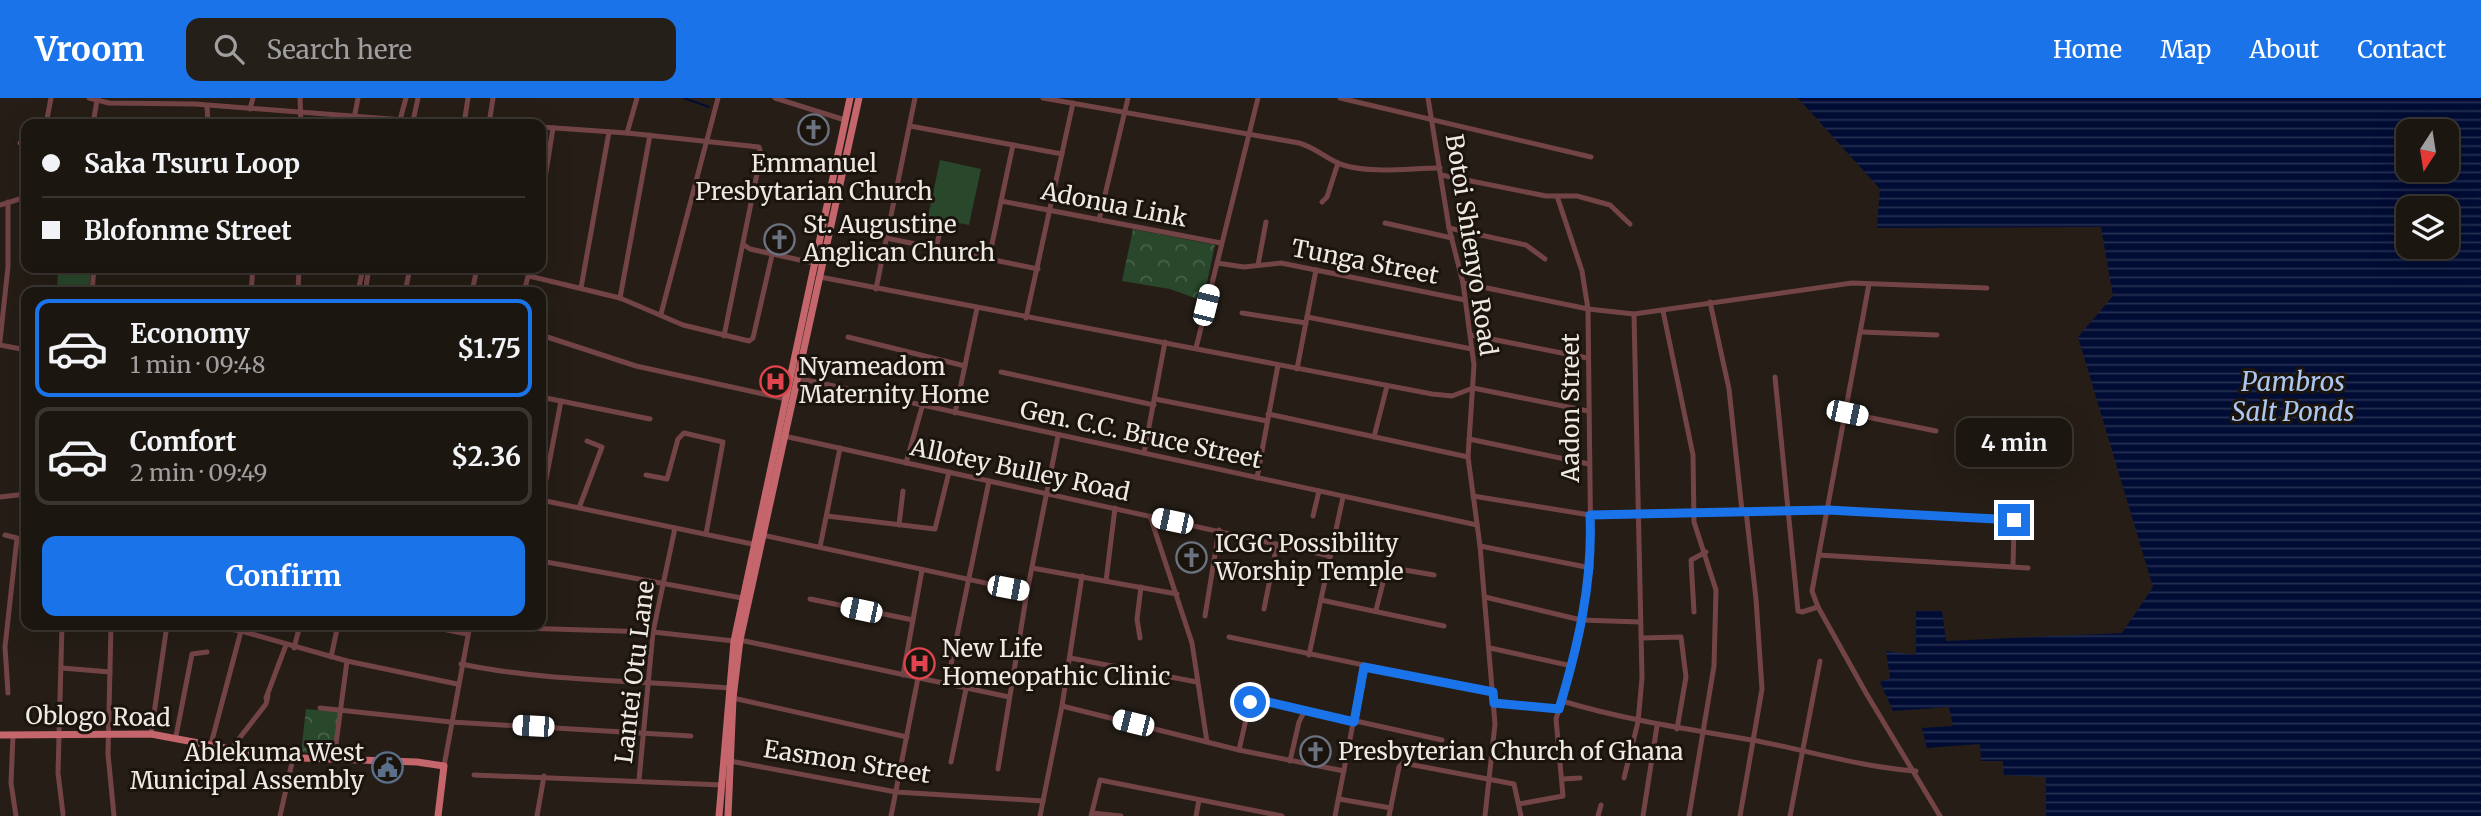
<!DOCTYPE html>
<html lang="en">
<head>
<meta charset="utf-8">
<style>
	body { margin:0; font-family:Merriweather,serif; background:#251f19; color:#f1f3f6; height:100vh; display:flex; flex-direction:column; font-size:26px; white-space:nowrap }
	* { box-sizing:border-box; margin:0 }
	p { font-size:23px; color:#a09f9f }
	.icon { flex:none; width:38px; height:38px; fill:none; stroke:currentColor; stroke-width:2; stroke-linecap:round; stroke-linejoin:round }
	.map { position:relative; flex:1; overflow:hidden }
	.side { position:absolute; left:21px; top:189px; width:525px; height:343px; display:flex; flex-direction:column; background:#1c1610; border-radius:14px; box-shadow:0 7px 28px #0002,0 0 0 2px #3a3530 }
	.side>* { flex:none }
	.top-card { position:absolute; left:21px; top:21px; width:525px; height:154px; border-radius:14px; box-shadow:0 7px 28px #0002,0 0 0 2px #3a3530; display:grid; align-content:center; height:154px; padding:0 21px; background:#1c1610 }
	.needle { width:46px; rotate:192deg }
	.controls { position:absolute; left:2396px; top:21px; display:grid; gap:14px }
	.controls a { display:grid; place-items:center; width:63px; height:63px; border-radius:14px; background:#1c1610; box-shadow:0 7px 28px #0002,0 0 0 2px #3a3530; font-size:35px }
	.end { position:absolute; width:32px; height:32px; margin:-16px; border:9px solid #1a73e8; background:#fff; box-shadow:0 0 0 4px #fff }
	.from { border-radius:50% }
	.bubble { position:absolute; height:49px; border-radius:14px; background:#1c1610; box-shadow:0 7px 28px #0002,0 0 0 2px #3a3530; font-size:23px; font-weight:700; line-height:49px; text-align:center }
	.car { position:absolute; width:21px; height:42px; margin:-21px -10px; border-radius:9px; box-shadow:0 0 5px 2px #0007; background:linear-gradient(#fff 24%,#345 0 40%,#fff 0 76%,#345 0 86%,#fff 0) }
	.top-card b { display:flex; align-items:center; gap:24px; height:66px; font-size:26px }
	.top-card b+b { border-top:2px solid #3a3530 }
	.top-card i { width:18px; height:18px; background:#f1f3f6 }
	ul { padding:12px 0 0; list-style:none }
	li { display:flex; align-items:center; gap:21px; height:98px; margin:0 14px 10px; padding:0 7px; border:4px solid #3a3530; border-radius:14px }
	li div { flex:1 }
	li b { display:block; font-size:26px }
	li em { font-style:normal; font-weight:700 }
	li.current { border-color:#1a73e8 }
	li>.icon { width:63px; height:63px; stroke-width:1.5 }
	.cta { display:flex; gap:14px; margin-top:auto; padding:14px 21px }
	.cta a { flex:1; height:80px; border-radius:14px; background:#1a73e8; color:#fff; font-size:28px; font-weight:700; line-height:80px; text-align:center }
	header { display:flex; align-items:center; gap:42px; box-sizing:border-box; height:98px; padding:0 35px; background:#1a73e8; color:#fff }
	header strong { font-size:33px }
	nav { display:flex; gap:38px; margin-inline-start:auto; font-size:24px }
	.search { width:490px; height:63px; background:#251f19; display:flex; align-items:center; gap:18px; box-sizing:border-box; padding:0 24px; border-radius:14px; color:#a09f9f; font-size:26px }
	.map>svg:first-child { display:block }
	.park { fill:url(#park-crowns) }
	.pitch { fill:#29472a }
	.water { fill:url(#water-rules); fill-rule:evenodd }
	.lines { fill:none; stroke-linecap:round; stroke-linejoin:round }
	.stream { stroke:#000c34; stroke-width:2 }
	.minor { stroke:#734446; stroke-width:5 }
	.major { stroke:#c5656c; stroke-width:7 }
	.route { stroke:#1a73e8; stroke-width:9 }
	.labels { text-anchor:middle; stroke-width:6; stroke-linejoin:round; paint-order:stroke }
	.poi-label { font-size:24px; fill:#eee9e4; stroke:#1b140d; text-anchor:start }
	.street-label { font-size:24px; fill:#eee9e4; stroke:#1b140d }
	.water-label { font-size:26px; font-style:italic; fill:#acc6f2; stroke:#1b140d }
</style>
</head>
<body>
<header>
<strong>Vroom</strong>
<div class="search"><svg class="icon" aria-label="search" viewBox="0 0 24 24"><circle cx="10" cy="10" r="6"/><path d="M15 15l6 6"/></svg>Search here</div>
<nav><a>Home</a><a>Map</a><a>About</a><a>Contact</a></nav>
</header>
<div class="map">
<svg width="2481" height="718" viewBox="0 0 2481 718">
	<defs>
		<pattern id="park-crowns" width="20" height="18" patternUnits="userSpaceOnUse" patternTransform="scale(1.75)"><rect width="20" height="18" fill="#29472a"/><path d="M2 6a3 3 0 1 1 6 0M12 15a3 3 0 1 1 6 0" fill="none" stroke="#486249"/></pattern>
		<pattern id="water-rules" width="6" height="5" patternUnits="userSpaceOnUse" patternTransform="scale(1.75)"><rect width="6" height="5" fill="#000c34"/><path d="M0 2.5h6" fill="none" stroke="#262f51"/></pattern>
	</defs>
	<rect width="100%" height="100%" fill="#251d16"/>
	<g class="park">
		<path d="M1133 131 1215 147 1203 203 1170 191 1122 183Z"/>
		<path d="M306 611 339 614 334 658 301 654Z"/>
	</g>
	<g class="pitch">
		<path d="M940 62 981 71 969 127 928 119Z"/>
		<path d="M58 170H91L89 194H57Z"/>
	</g>
	<path class="water" d="M1798 0H2481V718H2046V679L2004 677 2003 663H1981L1980 646 1927 650 1922 630 1953 628 1949 609 1893 613 1880 584 1890 580 1886 553 1916 557V513H1942L1946 543 2122 535 2153 489 2078 239 2113 198 2101 129 1877 130 1880 91ZM2408 33H2446V72H2408ZM2408 110H2446V149H2408Z"/>
	<g class="lines">
		<g class="stream">
			<path d="M684 0 709 9"/>
			<path d="M361 194 364 185"/>
		</g>
		<g class="minor">
			<path d="M89 0 109 5 195 6 456 26"/>
			<path d="M300 0 301 26"/>
			<path d="M775 0 845 22"/>
			<path d="M1043 0 1299 45C1317 50 1327 62 1343 67 1373 76 1410 70 1440 70"/>
			<path d="M1340 0 1591 59"/>
			<path d="M1428 0 1449 130 1463 185 1474 267 1468 359 1480 448 1495 626 1485 718"/>
			<path d="M207 8 208 26"/>
			<path d="M250 11 253 0"/>
			<path d="M400 22 406 0"/>
			<path d="M413 23 418 0"/>
			<path d="M46 26 51 0"/>
			<path d="M93 26 97 2"/>
			<path d="M353 26 358 0"/>
			<path d="M464 26 468 0"/>
			<path d="M489 26 493 0"/>
			<path d="M910 28 1062 56"/>
			<path d="M541 29 627 35 759 49 761 56 724 238"/>
			<path d="M627 35 637 0"/>
			<path d="M20 45 26 46"/>
			<path d="M1441 77 1546 98H1577L1610 107 1630 126"/>
			<path d="M1001 103 1221 145"/>
			<path d="M1322 104 1327 99 1338 65"/>
			<path d="M541 105 553 30"/>
			<path d="M0 107 26 99"/>
			<path d="M1099 122 1128 0"/>
			<path d="M1385 125 1452 140"/>
			<path d="M1449 130 1526 147 1545 161"/>
			<path d="M886 140 1038 171"/>
			<path d="M744 147 750 151 818 166"/>
			<path d="M936 150 942 125"/>
			<path d="M989 160 1013 47"/>
			<path d="M1217 165 1244 169 1281 165 1465 202"/>
			<path d="M1258 167 1266 124"/>
			<path d="M529 178 620 200 683 227 749 243 753 240 772 157"/>
			<path d="M820 179 1432 296 1452 298 1473 290 1588 313"/>
			<path d="M1463 185 1588 211 1634 216 1852 185 1987 190"/>
			<path d="M1869 186 1812 493 1818 509 1866 595 1940 718"/>
			<path d="M581 190 609 34"/>
			<path d="M876 191 915 0"/>
			<path d="M92 194 94 170"/>
			<path d="M251 194 253 170"/>
			<path d="M298 194 299 170"/>
			<path d="M358 194 363 170"/>
			<path d="M365 194 369 170"/>
			<path d="M405 194 410 170"/>
			<path d="M472 194 477 170"/>
			<path d="M524 194 530 170"/>
			<path d="M620 200 650 37"/>
			<path d="M1710 204 1729 291 1742 413"/>
			<path d="M1663 213 1693 357 1694 424 1716 492 1714 568 1689 718"/>
			<path d="M1242 215 1306 225"/>
			<path d="M661 216 718 0"/>
			<path d="M1307 219 1472 251"/>
			<path d="M1026 220 1073 5"/>
			<path d="M1862 234 1937 237"/>
			<path d="M541 237 636 268 786 301"/>
			<path d="M1471 237 1587 260"/>
			<path d="M848 239 965 268"/>
			<path d="M0 243 8 169V104"/>
			<path d="M0 247 26 252"/>
			<path d="M1196 250 1258 0"/>
			<path d="M1297 271 1316 172"/>
			<path d="M1001 274 1154 307"/>
			<path d="M1775 279 1798 513 1802 514 1818 509"/>
			<path d="M797 280 1477 427"/>
			<path d="M541 299 650 321"/>
			<path d="M1155 301 1267 323"/>
			<path d="M955 315 977 210"/>
			<path d="M1847 315 1936 333"/>
			<path d="M1268 316 1468 359"/>
			<path d="M784 338 1330 458"/>
			<path d="M1374 339 1387 288"/>
			<path d="M1469 341 1589 366"/>
			<path d="M1144 355 1165 244"/>
			<path d="M906 365 922 309"/>
			<path d="M646 377 667 381 678 341 684 335 723 344 706 436"/>
			<path d="M1257 380 1278 267"/>
			<path d="M1473 398 1590 417 1828 412 2011 420 2014 426 2013 469"/>
			<path d="M0 399 26 396"/>
			<path d="M541 402 757 447"/>
			<path d="M542 402 561 303"/>
			<path d="M579 410 602 349 587 343"/>
			<path d="M827 418 935 431 949 374"/>
			<path d="M1150 418 1192 545 1207 644"/>
			<path d="M1313 418 1319 393"/>
			<path d="M899 427 903 393"/>
			<path d="M5 437 17 440 5 549 8 595"/>
			<path d="M762 437 1027 494"/>
			<path d="M1480 448 1591 470"/>
			<path d="M820 449 840 350"/>
			<path d="M1819 457 2028 470"/>
			<path d="M541 463 742 500"/>
			<path d="M1032 470 1177 496"/>
			<path d="M1106 483 1115 410"/>
			<path d="M1485 499 1581 522 1640 524"/>
			<path d="M810 501 913 522"/>
			<path d="M1321 502 1444 528"/>
			<path d="M1264 511 1277 446"/>
			<path d="M1376 512 1387 469 1434 477"/>
			<path d="M1694 514 1691 462 1706 454"/>
			<path d="M1205 518 1219 432"/>
			<path d="M62 527 58 675 63 716"/>
			<path d="M111 527 108 656 114 718"/>
			<path d="M206 527 241 533 347 563 457 586"/>
			<path d="M423 527 467 536"/>
			<path d="M505 527 518 530 653 534 734 543"/>
			<path d="M1229 539 1493 594"/>
			<path d="M1140 540 1137 521 1141 489"/>
			<path d="M1641 540 1681 539 1686 579 1677 631"/>
			<path d="M740 542 1009 599"/>
			<path d="M294 550 300 527"/>
			<path d="M1490 550 1572 568"/>
			<path d="M1309 557 1343 399"/>
			<path d="M331 559 338 527"/>
			<path d="M1070 560 1197 584"/>
			<path d="M461 566C548 584 639 582 728 590"/>
			<path d="M62 570 110 574"/>
			<path d="M903 577 922 472"/>
			<path d="M947 586 989 383"/>
			<path d="M266 600 286 547"/>
			<path d="M733 600 907 639"/>
			<path d="M1562 603C1625 622 1687 631 1752 642 1807 652 1860 669 1916 673"/>
			<path d="M1494 605 1559 611"/>
			<path d="M1062 608 1239 652 1344 673"/>
			<path d="M320 610 451 624 691 638"/>
			<path d="M151 636 167 527"/>
			<path d="M13 637 11 685 16 718"/>
			<path d="M176 638 192 556 207 554"/>
			<path d="M211 646 241 533"/>
			<path d="M231 651 266 606 268 598"/>
			<path d="M1239 652 1250 604 1256 601 1442 642"/>
			<path d="M334 661 347 563"/>
			<path d="M730 663 896 694 1043 703"/>
			<path d="M1290 663 1299 624 1305 612"/>
			<path d="M951 664 966 591"/>
			<path d="M444 668 470 527"/>
			<path d="M998 671 1027 494 1058 338"/>
			<path d="M474 677 723 687"/>
			<path d="M1624 680 1638 624 1642 580 1634 216"/>
			<path d="M1563 681 1580 680"/>
			<path d="M639 682 653 534 675 430"/>
			<path d="M1339 701 1391 710"/>
			<path d="M1519 706 1563 698 1556 621 1572 568 1591 470 1588 211 1582 173 1557 98"/>
			<path d="M1092 715 1121 718"/>
			<path d="M280 718 293 660"/>
			<path d="M537 718 544 678"/>
			<path d="M891 718 918 580"/>
			<path d="M1040 718 1062 608 1082 478"/>
			<path d="M1091 718 1100 682 1282 718"/>
			<path d="M1196 718 1199 702"/>
			<path d="M1335 718 1364 569"/>
			<path d="M1389 718 1399 669 1403 665 1514 686 1521 718"/>
			<path d="M1598 718 1601 707"/>
			<path d="M1643 718 1657 628"/>
			<path d="M1740 718 1762 591 1756 501 1746 413"/>
			<path d="M1790 718 1820 563"/>
		</g>
		<g class="major">
			<path d="M0 637 151 636 273 659 417 664 444 668 438 718"/>
			<path d="M719 718 734 543 850 0"/>
			<path d="M728 718 733 600 740 542 859 0"/>
		</g>
	</g>
	<g class="lines">
		<path class="route" d="M1250 604 1256 601 1354 624 1364 569 1493 594 1494 605 1559 611C1578 548 1593 484 1590 417L1828 412 2014 422"/>
	</g>
	<defs>
		<symbol id="church-ring" viewBox="-11 -11 22 22"><circle r="9.5" fill="#1b140d" stroke="#6b7280" stroke-width="1.5"/><path d="M-1.2-6h2.4v3.5h3.3v2.4h-3.3V6h-2.4V-.1h-3.3v-2.4h3.3Z" fill="#6b7280"/></symbol>
		<symbol id="hospital-ring" viewBox="-11 -11 22 22"><circle r="9.5" fill="#1b140d" stroke="#e0444e" stroke-width="1.5"/><path d="M-5-5h3v3.5h4V-5h3V5h-3V1.5h-4V5h-3Z" fill="#e0444e"/></symbol>
		<symbol id="civic-ring" viewBox="-11 -11 22 22"><circle r="9.5" fill="#1b140d" stroke="#5c6f8a" stroke-width="1.5"/><path d="M-.6-6.5H3V-4.5H.6V-3L4-1V1h2V6H-6V1h2V-1L-.6-3ZM-1.2 2.5V6h2.4V2.5Z" fill="#5c6f8a"/></symbol>
	</defs>
	<g fill-rule="evenodd">
		<use href="#church-ring" x="796" y="14" width="35" height="35"/>
		<use href="#church-ring" x="762" y="124" width="35" height="35"/>
		<use href="#hospital-ring" x="758" y="266" width="35" height="35"/>
		<use href="#church-ring" x="1174" y="442" width="35" height="35"/>
		<use href="#hospital-ring" x="902" y="548" width="35" height="35"/>
		<use href="#church-ring" x="1298" y="636" width="35" height="35"/>
		<use href="#civic-ring" x="370" y="652" width="35" height="35"/>
	</g>
	<g class="labels">
		<g class="poi-label">
			<text x="814" y="74" text-anchor="middle">Emmanuel<tspan x="814" dy="28">Presbytarian Church</tspan></text>
			<text x="803" y="135">St. Augustine<tspan x="803" dy="28">Anglican Church</tspan></text>
			<text x="799" y="277">Nyameadom<tspan x="799" dy="28">Maternity Home</tspan></text>
			<text x="1215" y="454">ICGC Possibility<tspan x="1215" dy="28">Worship Temple</tspan></text>
			<text x="942" y="559">New Life<tspan x="942" dy="28">Homeopathic Clinic</tspan></text>
			<text x="1338" y="662">Presbyterian Church of Ghana</text>
			<text x="364" y="663" text-anchor="end">Ablekuma West<tspan x="364" dy="28">Municipal Assembly</tspan></text>
		</g>
		<g class="street-label">
			<text transform="translate(1114 107) rotate(11)" y="8">Adonua Link</text>
			<text transform="translate(1471 147) rotate(81)" y="8">Botoi Shienyo Road</text>
			<text transform="translate(1365 164) rotate(11)" y="8">Tunga Street</text>
			<text transform="translate(1571 310) rotate(-90)" y="8">Aadon Street</text>
			<text transform="translate(1141 337) rotate(12)" y="8">Gen. C.C. Bruce Street</text>
			<text transform="translate(1020 372) rotate(12)" y="8">Allotey Bulley Road</text>
			<text transform="translate(635 574) rotate(-83)" y="8">Lantei Otu Lane</text>
			<text transform="translate(98 619) rotate(1)" y="8">Oblogo Road</text>
			<text transform="translate(847 664) rotate(9)" y="8">Easmon Street</text>
		</g>
		<g class="water-label">
			<text x="2293" y="293">Pambros<tspan x="2293" dy="30">Salt Ponds</tspan></text>
		</g>
	</g>
</svg>
<div class="controls">
<a><svg class="needle" viewBox="-14 -14 28 28"><path d="M0-13l5 13h-10z" fill="#e53935"/><path d="M0 13l5-13h-10z" fill="#a09f9f"/></svg></a>
<a><svg class="icon" aria-label="layers" viewBox="0 0 24 24"><path d="M12 4l9 5-9 5-9-5zM3 14l9 5 9-5"/></svg></a>
</div>
<i class="end from" style="left:1250px;top:604px"></i>
<i class="end" style="left:2014px;top:422px"></i>
<div class="bubble" style="left:1956px;top:320px;width:116px">4 min</div>
<i class="car" style="left:1206px;top:207px;rotate:14deg"></i>
<i class="car" style="left:1847px;top:315px;rotate:102deg"></i>
<i class="car" style="left:1172px;top:423px;rotate:282deg"></i>
<i class="car" style="left:1008px;top:490px;rotate:101deg"></i>
<i class="car" style="left:861px;top:512px;rotate:282deg"></i>
<i class="car" style="left:1133px;top:625px;rotate:284deg"></i>
<i class="car" style="left:533px;top:628px;rotate:273deg"></i>
<div class="top-card">
<b><i class="from"></i>Saka Tsuru Loop</b>
<b><i></i>Blofonme Street</b>
</div>
<section class="side">
<ul>
<li class="current"><svg class="icon" aria-label="car" viewBox="0 0 24 24"><path d="M5 17H2v-5l4-1 3-4h7l3 4 3 1v5h-3M9 17h6M6 11h13"/><circle cx="7" cy="17" r="2"/><circle cx="17" cy="17" r="2"/></svg><div><b>Economy</b><p>1 min · 09:48</p></div><em>$1.75</em></li>
<li><svg class="icon" aria-label="car" viewBox="0 0 24 24"><path d="M5 17H2v-5l4-1 3-4h7l3 4 3 1v5h-3M9 17h6M6 11h13"/><circle cx="7" cy="17" r="2"/><circle cx="17" cy="17" r="2"/></svg><div><b>Comfort</b><p>2 min · 09:49</p></div><em>$2.36</em></li>
</ul>
<div class="cta"><a>Confirm</a></div>
</section>
</div>
</body>
</html>
